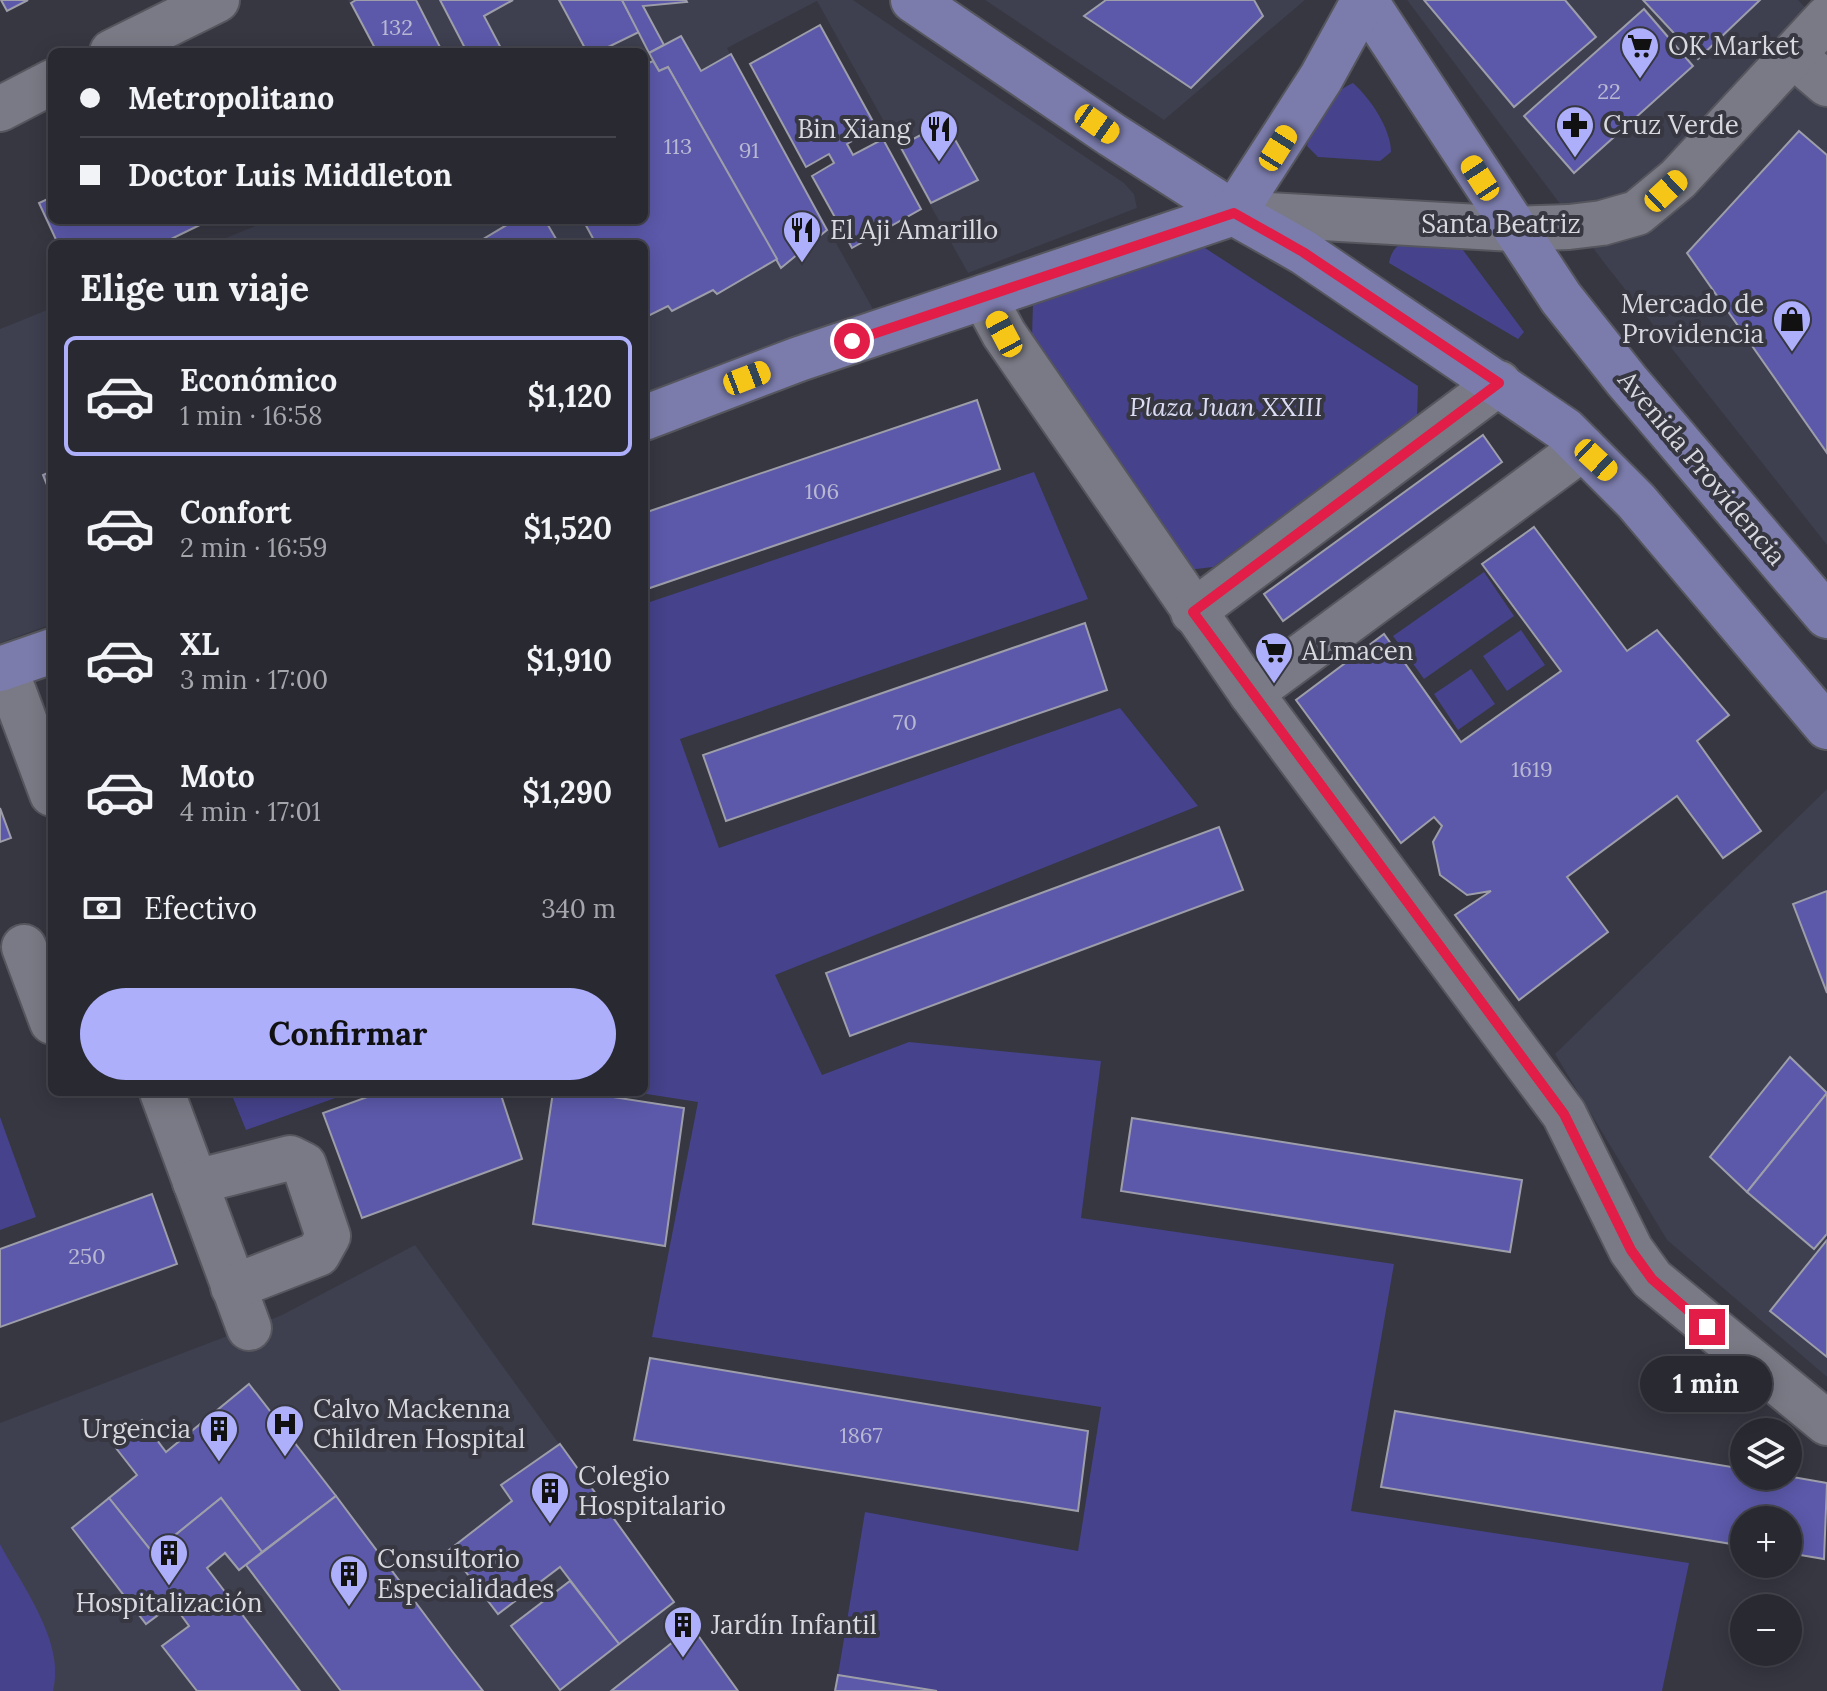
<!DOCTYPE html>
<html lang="es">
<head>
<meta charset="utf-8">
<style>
	body { margin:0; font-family:Lora,serif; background:#303139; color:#f1f3f6; height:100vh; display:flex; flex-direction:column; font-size:30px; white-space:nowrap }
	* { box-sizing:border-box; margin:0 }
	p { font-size:26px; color:#a5a6ab }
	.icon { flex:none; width:44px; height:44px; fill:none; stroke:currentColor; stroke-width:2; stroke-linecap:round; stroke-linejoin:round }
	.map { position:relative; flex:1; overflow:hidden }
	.drawer { position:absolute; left:48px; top:240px; width:600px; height:856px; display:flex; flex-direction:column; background:#282931; border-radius:12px; box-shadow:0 4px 20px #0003,0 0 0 2px #44454d }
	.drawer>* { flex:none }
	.banner { position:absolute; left:48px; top:48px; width:600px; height:176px; border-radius:12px; box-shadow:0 4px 20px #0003,0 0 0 2px #44454d; display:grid; align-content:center; height:176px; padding:0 32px; background:#282931 }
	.controls { position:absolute; left:1730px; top:1418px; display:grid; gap:16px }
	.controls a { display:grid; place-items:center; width:72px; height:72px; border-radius:50%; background:#282931; box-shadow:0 4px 20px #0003,0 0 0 2px #44454d; font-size:40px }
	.end { position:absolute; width:36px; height:36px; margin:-18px; border:10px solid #e11d48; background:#fff; box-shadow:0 0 0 4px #fff }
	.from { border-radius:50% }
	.bubble { position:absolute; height:56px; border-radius:28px; background:#282931; box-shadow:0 4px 20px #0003,0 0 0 2px #44454d; font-size:26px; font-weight:700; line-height:56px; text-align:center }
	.car { position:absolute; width:24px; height:48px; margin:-24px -12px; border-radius:10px; box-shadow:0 0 6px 2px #0007; background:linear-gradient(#f5c518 24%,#345 0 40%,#f5c518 0 76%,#345 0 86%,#f5c518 0) }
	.banner b { display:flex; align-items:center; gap:28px; height:76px; font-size:30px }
	.banner b+b { border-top:2px solid #44454d }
	.banner i { width:20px; height:20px; background:#f1f3f6 }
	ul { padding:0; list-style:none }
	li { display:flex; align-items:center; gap:24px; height:120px; margin:0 16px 12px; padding:0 16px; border:4px solid transparent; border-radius:12px }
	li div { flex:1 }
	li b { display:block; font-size:30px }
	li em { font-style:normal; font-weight:700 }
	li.selected { border-color:#adaffb }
	li>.icon { width:72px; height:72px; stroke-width:1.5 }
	h2 { padding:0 32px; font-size:36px; line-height:96px }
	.pay { display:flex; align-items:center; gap:20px; height:88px; padding:0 32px; font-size:30px }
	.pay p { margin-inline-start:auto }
	.button { display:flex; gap:16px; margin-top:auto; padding:16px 32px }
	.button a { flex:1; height:92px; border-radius:48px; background:#adaffb; color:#111; font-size:32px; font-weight:700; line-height:92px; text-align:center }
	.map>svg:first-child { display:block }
	.built { fill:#3e3f4f }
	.green { fill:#46428b }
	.building { fill:#5c59ab; stroke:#9d9eaa; stroke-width:2 }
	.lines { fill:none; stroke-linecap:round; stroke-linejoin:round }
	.minor-casing { stroke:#56565e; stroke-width:48 }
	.major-casing { stroke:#56565e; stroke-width:48 }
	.minor { stroke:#797a85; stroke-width:44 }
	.major { stroke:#7b7cab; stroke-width:44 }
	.route { stroke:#e11d48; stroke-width:10 }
	.labels { text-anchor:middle; stroke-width:8; stroke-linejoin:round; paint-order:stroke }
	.number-label { font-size:22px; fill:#b9b8d2 }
	.poi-label { font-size:26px; fill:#d8d8df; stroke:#363741; text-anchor:start }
	.street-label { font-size:26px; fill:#d8d8df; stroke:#363741 }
	.park-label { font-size:26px; font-style:italic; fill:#dbdcf3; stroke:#363741 }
</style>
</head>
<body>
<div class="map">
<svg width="1827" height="1691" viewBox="0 0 1827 1691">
	<rect width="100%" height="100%" fill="#363741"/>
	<g class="built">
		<path d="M348 0H853L1124 183 1134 194 1137 208 968 273 817 1 727 48 873 309 644 393V244H211L270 220H644V52H376Z"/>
		<path d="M985 0H1305L1164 120Z"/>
		<path d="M1407 0H1798L1827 30V545L1605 264Z"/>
		<path d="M52 308V624L0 643V329Z"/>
		<path d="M1827 789V1377L1667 1240 1555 1054Z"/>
		<path d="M415 1245 738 1691H0V1423L282 1315Z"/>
	</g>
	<g class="green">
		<path d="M1353 83C1370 98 1391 129 1391 152L1380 161 1318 157 1307 146C1312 122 1331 92 1353 83Z"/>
		<path d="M1454 238 1524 332 1518 339 1389 263C1394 232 1429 239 1454 238Z"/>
		<path d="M1186 246 1205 248 1418 386 1417 417 1213 567 1188 570 1032 338 1033 301Z"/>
		<path d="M1034 472 1088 599 680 739 719 848 1120 708 1198 806 775 975 822 1075 909 1042 1101 1061 1081 1218 1394 1264 1351 1511 1689 1563 1662 1691H937L838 1675 865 1512 1078 1551 1101 1407 652 1337 698 1102 634 1092H644V604Z"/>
		<path d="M1484 572 1514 616 1424 679 1393 636Z"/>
		<path d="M1521 630 1545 665 1507 691 1483 656Z"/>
		<path d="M1471 669 1495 704 1458 730 1434 694Z"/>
		<path d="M251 1092H352L246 1130 233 1098Z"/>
		<path d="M0 1117 36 1217 0 1230Z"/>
		<path d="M0 1544C22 1586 66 1642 53 1691H0Z"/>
	</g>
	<g class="building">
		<path d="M1 0H28L7 11Z"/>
		<path d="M356 0H416L442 51 377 52 351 3Z"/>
		<path d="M440 0H513L484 16 503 52H467Z"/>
		<path d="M559 0H622L639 32 598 52H587Z"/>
		<path d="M622 0H686L687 2 643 6 664 45 649 53Z"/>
		<path d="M1106 0H1254L1263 16 1191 88 1084 16Z"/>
		<path d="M1424 0H1565L1596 37 1514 107Z"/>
		<path d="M1643 0H1760L1698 59Z"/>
		<path d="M1644 9 1693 66 1574 173 1524 116Z"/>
		<path d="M820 25 876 127 847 144 853 155 883 139 921 209 852 248 812 176 834 163 829 154 806 167 750 64Z"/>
		<path d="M681 36 701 71 731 54 827 230 781 268 668 67 659 71 649 53Z"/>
		<path d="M653 61 659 71 668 67 777 259 717 294 713 290 672 311 668 306 644 318V244H596L583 220H644V65Z"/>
		<path d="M945 122 978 180 931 203 900 146Z"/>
		<path d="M1799 131 1827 155V453L1687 253Z"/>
		<path d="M52 197V220H210L161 244H58L39 203Z"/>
		<path d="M515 220H545L559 244H475Z"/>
		<path d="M977 400 1000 469 644 590V513Z"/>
		<path d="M1483 435 1502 462 1283 621 1264 594Z"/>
		<path d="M52 471V497L43 475Z"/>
		<path d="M1534 527 1627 651 1657 630 1729 715 1697 741 1761 831 1723 858 1677 796 1567 877 1608 932 1519 1000 1455 915 1491 891 1467 895 1440 875 1433 842 1442 826 1434 817 1401 843 1296 700 1384 634 1461 742 1561 671 1482 564Z"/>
		<path d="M1085 623 1107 690 726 821 703 755Z"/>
		<path d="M0 808 11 838 0 842Z"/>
		<path d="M1219 827 1243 890 850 1036 826 973Z"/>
		<path d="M1827 891V993L1793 904Z"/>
		<path d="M1790 1057 1827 1093 1747 1192 1710 1157Z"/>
		<path d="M381 1092H500L522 1159 362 1218 323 1113Z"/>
		<path d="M553 1092H581L684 1108 665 1246 533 1224Z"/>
		<path d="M1827 1093V1234L1814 1249 1747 1192Z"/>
		<path d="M1132 1118 1522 1180 1510 1252 1121 1191Z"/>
		<path d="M152 1194 177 1264 0 1327V1249Z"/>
		<path d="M1827 1240V1357L1770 1311Z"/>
		<path d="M650 1358 1088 1431 1078 1511 634 1440Z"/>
		<path d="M249 1384 336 1496 262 1552 221 1498 153 1553 109 1498 137 1475 112 1443 142 1420 166 1452Z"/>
		<path d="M1395 1411 1744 1469V1476H1787L1827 1483 1824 1559 1788 1553V1520H1744V1546L1381 1487Z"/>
		<path d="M560 1444 674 1602 619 1644 560 1567 498 1614 449 1550 512 1501 501 1485Z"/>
		<path d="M336 1496 452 1651 483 1691H341L246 1565Z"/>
		<path d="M109 1498 153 1553 221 1498 262 1552 239 1570 225 1553 207 1568 300 1691H197L162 1646 189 1626 173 1604 146 1624 72 1528Z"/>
		<path d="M570 1581 619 1644 560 1690 511 1626Z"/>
		<path d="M692 1627 738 1691H611Z"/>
		<path d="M838 1675 937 1691H835Z"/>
	</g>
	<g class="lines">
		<defs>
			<g id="minor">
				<path d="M112 52 217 0"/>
				<path d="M1794 56 1827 84"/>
				<path d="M0 109 52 82"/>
				<path d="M1234 213 1513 229 1569 227 1602 223 1637 213 1678 179 1827 18"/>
				<path d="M984 297 1004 334 1251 693 1564 1114 1631 1250 1652 1279 1827 1423"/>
				<path d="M1193 612 1499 383"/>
				<path d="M5 668 52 794"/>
				<path d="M1251 693 1583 448"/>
				<path d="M24 947 52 1022"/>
				<path d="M162 1092 249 1328"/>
				<path d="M195 1182 290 1158 304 1165 328 1236 318 1254 233 1287"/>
			</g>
			<g id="major">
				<path d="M913 0 1112 135 1234 213 1303 252 1565 430 1636 501 1827 727"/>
				<path d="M1365 0 1561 298 1627 381 1827 616"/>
				<path d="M644 418 799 359 1234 213 1321 78 1364 0"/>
				<path d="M0 669 52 651"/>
			</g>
		</defs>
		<use href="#minor" class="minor-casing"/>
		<use href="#major" class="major-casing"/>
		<use href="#minor" class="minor"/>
		<use href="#major" class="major"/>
	</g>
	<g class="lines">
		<path class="route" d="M852 341 1234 213 1303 252 1499 383 1193 612 1564 1114 1631 1250 1652 1279 1707 1327"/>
	</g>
	<defs>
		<symbol id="supermarket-pin" viewBox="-11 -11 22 30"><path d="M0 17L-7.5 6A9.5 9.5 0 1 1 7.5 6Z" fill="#adaffb" stroke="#363741"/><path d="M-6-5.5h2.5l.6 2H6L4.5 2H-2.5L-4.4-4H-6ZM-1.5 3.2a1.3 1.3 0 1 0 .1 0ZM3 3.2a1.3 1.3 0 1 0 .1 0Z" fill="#111"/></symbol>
		<symbol id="pharmacy-pin" viewBox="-11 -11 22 30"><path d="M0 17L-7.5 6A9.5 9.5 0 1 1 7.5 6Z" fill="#adaffb" stroke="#363741"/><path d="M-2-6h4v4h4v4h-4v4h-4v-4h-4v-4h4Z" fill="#111"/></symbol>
		<symbol id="restaurant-pin" viewBox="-11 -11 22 30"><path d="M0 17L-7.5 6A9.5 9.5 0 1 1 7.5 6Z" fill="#adaffb" stroke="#363741"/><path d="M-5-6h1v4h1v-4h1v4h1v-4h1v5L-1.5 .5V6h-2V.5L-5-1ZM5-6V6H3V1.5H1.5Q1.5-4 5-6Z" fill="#111"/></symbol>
		<symbol id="shop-pin" viewBox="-11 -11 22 30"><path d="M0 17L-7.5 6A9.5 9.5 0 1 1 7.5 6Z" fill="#adaffb" stroke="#363741"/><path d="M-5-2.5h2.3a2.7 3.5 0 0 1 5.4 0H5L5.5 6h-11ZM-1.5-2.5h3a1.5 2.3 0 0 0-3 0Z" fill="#111"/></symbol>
		<symbol id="hospital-pin" viewBox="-11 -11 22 30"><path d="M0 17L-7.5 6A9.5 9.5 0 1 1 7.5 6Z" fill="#adaffb" stroke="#363741"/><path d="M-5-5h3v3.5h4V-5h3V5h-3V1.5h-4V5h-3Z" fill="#111"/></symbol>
		<symbol id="building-pin" viewBox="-11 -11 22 30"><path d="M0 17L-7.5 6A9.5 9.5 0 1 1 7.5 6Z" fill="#adaffb" stroke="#363741"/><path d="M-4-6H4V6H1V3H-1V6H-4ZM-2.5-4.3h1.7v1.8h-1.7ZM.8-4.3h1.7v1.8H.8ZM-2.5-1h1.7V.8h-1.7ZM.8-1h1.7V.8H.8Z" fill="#111"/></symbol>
	</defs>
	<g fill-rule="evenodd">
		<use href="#supermarket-pin" x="1618" y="24" width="44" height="60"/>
		<use href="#pharmacy-pin" x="1553" y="103" width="44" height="60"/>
		<use href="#restaurant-pin" x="917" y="107" width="44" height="60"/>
		<use href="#restaurant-pin" x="780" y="208" width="44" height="60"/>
		<use href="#shop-pin" x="1770" y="297" width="44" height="60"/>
		<use href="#supermarket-pin" x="1252" y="629" width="44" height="60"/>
		<use href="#hospital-pin" x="263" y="1402" width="44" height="60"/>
		<use href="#building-pin" x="197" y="1407" width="44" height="60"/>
		<use href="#building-pin" x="528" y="1469" width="44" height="60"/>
		<use href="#building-pin" x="147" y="1531" width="44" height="60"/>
		<use href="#building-pin" x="327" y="1552" width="44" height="60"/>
		<use href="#building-pin" x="661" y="1603" width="44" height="60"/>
	</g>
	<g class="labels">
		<g class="number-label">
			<text x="397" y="35">132</text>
			<text x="1609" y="99">22</text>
			<text x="678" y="154">113</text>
			<text x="749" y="158">91</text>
			<text x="822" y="499">106</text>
			<text x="905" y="730">70</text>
			<text x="1532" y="777">1619</text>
			<text x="87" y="1264">250</text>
			<text x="861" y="1443">1867</text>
		</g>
		<g class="poi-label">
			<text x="1668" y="55">OK Market</text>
			<text x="1603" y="134">Cruz Verde</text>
			<text x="911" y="138" text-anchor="end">Bin Xiang</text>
			<text x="830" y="239">El Aji Amarillo</text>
			<text x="1764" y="313" text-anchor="end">Mercado de<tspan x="1764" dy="30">Providencia</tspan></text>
			<text x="1302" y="660">ALmacen</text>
			<text x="313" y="1418">Calvo Mackenna<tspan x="313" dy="30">Children Hospital</tspan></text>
			<text x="191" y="1438" text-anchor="end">Urgencia</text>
			<text x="578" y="1485">Colegio<tspan x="578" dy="30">Hospitalario</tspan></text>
			<text x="377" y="1568">Consultorio<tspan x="377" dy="30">Especialidades</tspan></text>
			<text x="169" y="1612" text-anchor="middle">Hospitalización</text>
			<text x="711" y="1634">Jardín Infantil</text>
		</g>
		<g class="street-label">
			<text x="1501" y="233">Santa Beatriz</text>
			<text transform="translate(1702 468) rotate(50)" y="9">Avenida Providencia</text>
		</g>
		<g class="park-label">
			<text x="1226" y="416">Plaza Juan XXIII</text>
		</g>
	</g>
</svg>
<div class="controls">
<a><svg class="icon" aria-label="layers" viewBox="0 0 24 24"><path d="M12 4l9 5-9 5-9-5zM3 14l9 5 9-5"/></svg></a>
<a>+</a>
<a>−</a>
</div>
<i class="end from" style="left:852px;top:341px"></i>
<i class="end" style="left:1707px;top:1327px"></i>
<div class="bubble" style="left:1640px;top:1356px;width:132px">1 min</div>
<i class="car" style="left:1097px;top:124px;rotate:125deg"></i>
<i class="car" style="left:1278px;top:148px;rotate:32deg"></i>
<i class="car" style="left:1480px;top:178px;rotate:327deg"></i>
<i class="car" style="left:1666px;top:191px;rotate:47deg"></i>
<i class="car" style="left:1004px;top:334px;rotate:332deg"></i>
<i class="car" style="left:747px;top:378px;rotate:69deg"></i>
<i class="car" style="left:1596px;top:460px;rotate:133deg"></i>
<div class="banner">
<b><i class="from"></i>Metropolitano</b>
<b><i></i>Doctor Luis Middleton</b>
</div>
<section class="drawer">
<h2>Elige un viaje</h2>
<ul>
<li class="selected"><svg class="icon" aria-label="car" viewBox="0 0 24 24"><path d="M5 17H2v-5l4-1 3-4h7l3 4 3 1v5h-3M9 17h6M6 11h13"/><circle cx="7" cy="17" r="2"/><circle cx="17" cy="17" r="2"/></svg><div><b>Económico</b><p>1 min · 16:58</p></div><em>$1,120</em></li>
<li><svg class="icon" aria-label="car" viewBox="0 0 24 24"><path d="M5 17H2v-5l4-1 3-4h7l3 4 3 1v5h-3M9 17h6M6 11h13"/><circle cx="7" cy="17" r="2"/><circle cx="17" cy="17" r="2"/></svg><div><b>Confort</b><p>2 min · 16:59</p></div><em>$1,520</em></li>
<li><svg class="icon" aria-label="car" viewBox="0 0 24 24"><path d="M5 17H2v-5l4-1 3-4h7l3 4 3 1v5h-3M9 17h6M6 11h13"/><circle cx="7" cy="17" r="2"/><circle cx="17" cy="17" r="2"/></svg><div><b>XL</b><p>3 min · 17:00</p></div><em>$1,910</em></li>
<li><svg class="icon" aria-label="car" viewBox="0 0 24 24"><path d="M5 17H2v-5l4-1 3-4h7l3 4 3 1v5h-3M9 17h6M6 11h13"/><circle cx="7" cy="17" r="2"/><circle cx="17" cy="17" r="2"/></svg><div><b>Moto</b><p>4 min · 17:01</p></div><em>$1,290</em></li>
</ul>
<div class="pay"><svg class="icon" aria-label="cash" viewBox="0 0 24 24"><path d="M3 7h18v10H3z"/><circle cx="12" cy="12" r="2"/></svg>Efectivo<p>340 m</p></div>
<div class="button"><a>Confirmar</a></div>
</section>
</div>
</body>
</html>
